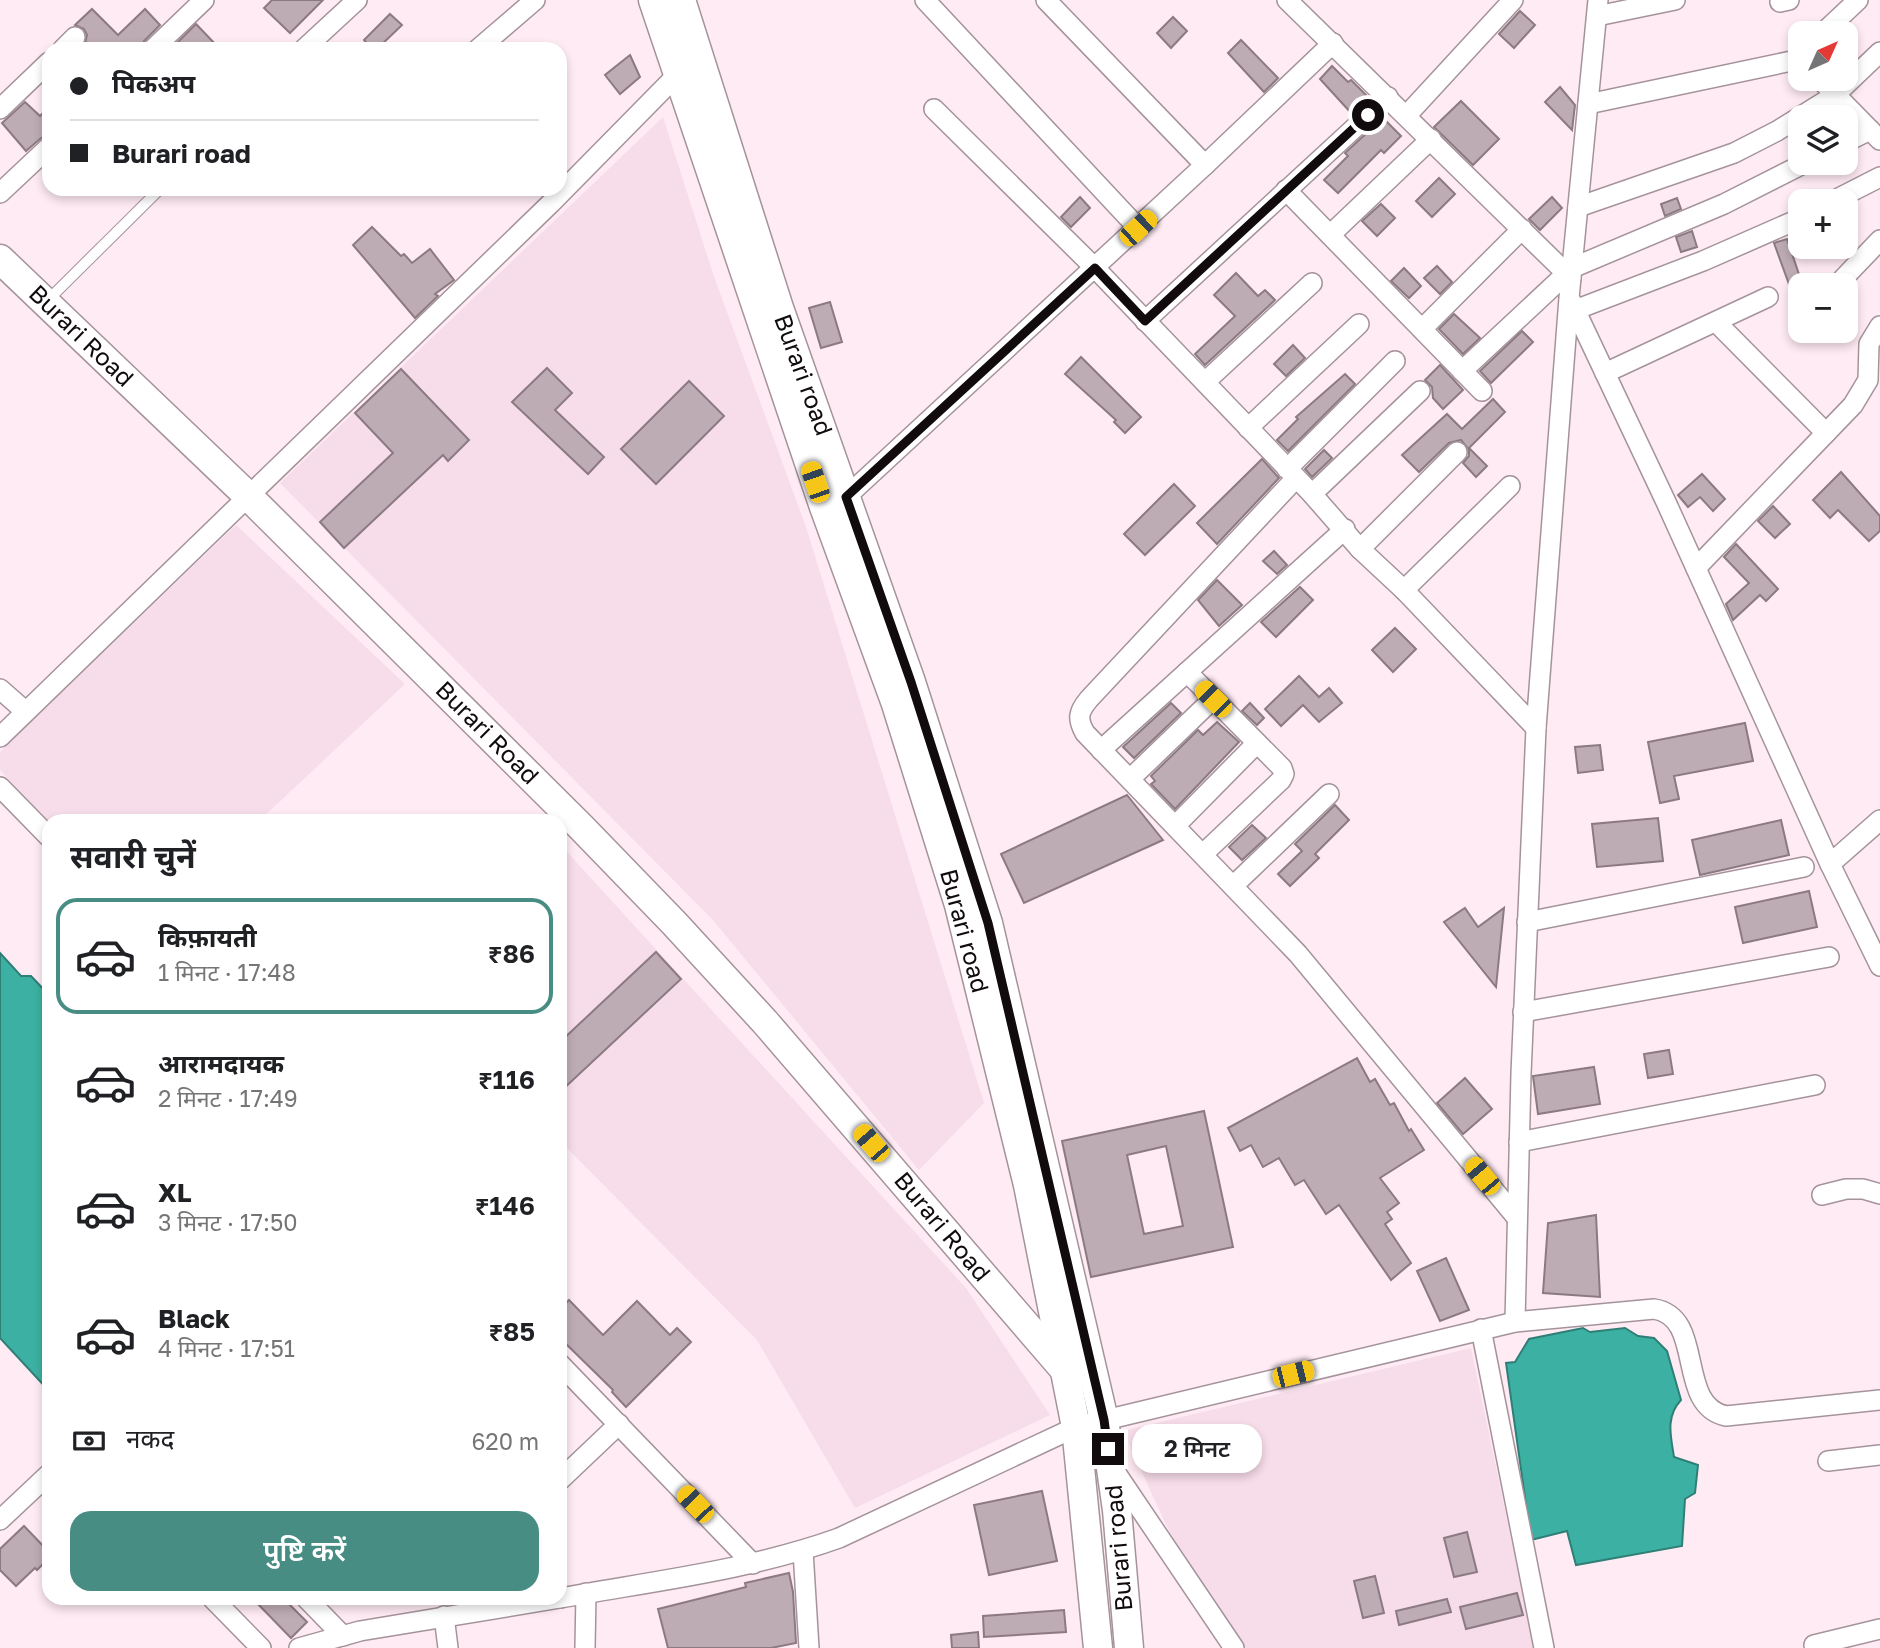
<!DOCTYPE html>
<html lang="hi">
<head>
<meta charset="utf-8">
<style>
	body { margin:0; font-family:"Golos Text","Noto Sans Devanagari",sans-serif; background:#f2f2f2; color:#202124; height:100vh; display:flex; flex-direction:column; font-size:26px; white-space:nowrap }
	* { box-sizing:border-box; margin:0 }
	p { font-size:23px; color:#757577 }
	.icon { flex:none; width:38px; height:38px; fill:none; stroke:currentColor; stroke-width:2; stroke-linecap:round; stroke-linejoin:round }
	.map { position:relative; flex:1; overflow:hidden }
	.details { position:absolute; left:42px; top:814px; width:525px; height:791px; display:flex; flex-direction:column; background:#fff; border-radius:21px; box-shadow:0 4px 10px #0003 }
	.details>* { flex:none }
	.top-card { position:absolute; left:42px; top:42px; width:525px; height:154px; border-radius:21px; box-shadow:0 4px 10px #0003; display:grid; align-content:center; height:154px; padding:0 28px; background:#fff }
	.needle { width:46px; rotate:45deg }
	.fabs { position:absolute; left:1788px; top:21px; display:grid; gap:14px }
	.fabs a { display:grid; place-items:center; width:70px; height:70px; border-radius:14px; background:#fff; box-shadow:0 4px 10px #0003; font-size:35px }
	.end { position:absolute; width:32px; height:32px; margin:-16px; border:9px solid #110b0e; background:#fff; box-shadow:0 0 0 4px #fff }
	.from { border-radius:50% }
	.bubble { position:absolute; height:49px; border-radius:21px; background:#fff; box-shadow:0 4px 10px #0003; font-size:23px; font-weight:600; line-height:49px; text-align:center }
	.car { position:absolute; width:21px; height:42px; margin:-21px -10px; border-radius:9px; box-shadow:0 0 5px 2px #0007; background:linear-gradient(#f5c518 24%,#345 0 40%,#f5c518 0 76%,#345 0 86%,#f5c518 0) }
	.top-card b { display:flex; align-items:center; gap:24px; height:66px; font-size:26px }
	.top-card b+b { border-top:2px solid #e0e0e0 }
	.top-card i { width:18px; height:18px; background:#202124 }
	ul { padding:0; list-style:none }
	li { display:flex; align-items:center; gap:21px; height:116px; margin:0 14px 10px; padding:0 14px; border:4px solid transparent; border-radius:21px }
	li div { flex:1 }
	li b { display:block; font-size:26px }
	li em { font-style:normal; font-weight:600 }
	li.selected { border-color:#478d83 }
	li>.icon { width:63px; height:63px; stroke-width:1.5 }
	h2 { padding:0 28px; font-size:32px; line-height:84px }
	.pay { display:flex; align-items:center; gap:18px; height:77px; padding:0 28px; font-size:26px }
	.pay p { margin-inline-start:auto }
	.cta { display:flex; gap:14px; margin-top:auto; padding:14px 28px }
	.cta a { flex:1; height:80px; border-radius:21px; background:#478d83; color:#fff; font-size:28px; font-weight:600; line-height:80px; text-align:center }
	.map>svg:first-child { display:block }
	.built { fill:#f7dce9 }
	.water { fill:#3cb1a3; stroke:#2f7f76; stroke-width:2 }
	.building { fill:#beacb4; stroke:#8c7a83; stroke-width:2; fill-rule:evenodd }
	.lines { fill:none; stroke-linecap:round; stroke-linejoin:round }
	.lane-casing { stroke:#a5939b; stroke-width:12 }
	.street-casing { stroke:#a5939b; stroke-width:22 }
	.secondary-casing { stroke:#a5939b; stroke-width:31 }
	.lane { stroke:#fff; stroke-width:10 }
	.street { stroke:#fff; stroke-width:19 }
	.secondary { stroke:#fff; stroke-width:28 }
	.route { stroke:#110b0e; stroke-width:9 }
	.labels { text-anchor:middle; stroke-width:5; stroke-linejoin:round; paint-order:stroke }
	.street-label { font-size:24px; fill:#110b0e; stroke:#fff }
</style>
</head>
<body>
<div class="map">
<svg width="1880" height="1648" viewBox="0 0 1880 1648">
	<rect width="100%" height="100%" fill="#ffebf4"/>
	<g class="built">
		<path d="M663 117 713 274 806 527 984 1103 919 1170 713 920 280 483Z"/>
		<path d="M236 525 405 684 259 821H49V823L0 770V752Z"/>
		<path d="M567 852 966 1288 1050 1415 855 1508 757 1340 560 1141V858Z"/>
		<path d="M1471 1348 1534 1648H1246L1175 1544 1123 1431Z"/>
	</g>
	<g class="water">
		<path d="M0 953 21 976H31L49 995V1391L0 1338Z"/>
		<path d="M1583 1328 1590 1332 1625 1328 1638 1336 1654 1338 1667 1351 1681 1400C1665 1417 1671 1437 1674 1457L1698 1465 1695 1493 1685 1499 1682 1546 1576 1565 1567 1531 1531 1540 1506 1363 1515 1362 1529 1339Z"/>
	</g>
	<g class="building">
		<path d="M272 0H323L290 33 264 8Z"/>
		<path d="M92 9 118 35 145 9 160 25 144 41 141 49H89L85 44 87 35 84 29 75 25Z"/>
		<path d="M1520 11 1535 25 1514 48 1499 34Z"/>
		<path d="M390 14 402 25 377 49H372L364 40Z"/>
		<path d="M1173 17 1187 31 1171 48 1157 33Z"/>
		<path d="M196 24 220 49H171Z"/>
		<path d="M1241 40 1278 78 1264 92 1228 53Z"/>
		<path d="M630 55 640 77 620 94 605 75Z"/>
		<path d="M1332 66 1348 82 1351 80 1369 98 1352 114 1320 79Z"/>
		<path d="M1560 87 1575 105 1572 130 1545 102Z"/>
		<path d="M1461 101 1499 139 1473 165 1434 127Z"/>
		<path d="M25 102 40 116 49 107V135L41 138 26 151 2 123Z"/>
		<path d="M1383 118 1401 136 1384 153 1381 150 1338 193 1324 180 1348 156 1345 153Z"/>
		<path d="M1439 178 1455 194 1432 217 1416 201Z"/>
		<path d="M1080 197 1090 208 1071 227 1061 217Z"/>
		<path d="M1552 197 1562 208 1540 230 1529 219Z"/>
		<path d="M1677 198 1681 209 1665 216 1661 204Z"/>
		<path d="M1381 204 1395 218 1377 236 1362 221Z"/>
		<path d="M372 227 401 256 404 254 412 263 430 249 454 280 435 294 438 296 415 318 353 245Z"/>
		<path d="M1692 231 1697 247 1681 252 1676 237Z"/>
		<path d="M1787 239 1802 283 1790 287 1774 243Z"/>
		<path d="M1437 266 1452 282 1440 294 1424 278Z"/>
		<path d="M1404 268 1421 286 1409 298 1391 281Z"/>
		<path d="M1236 273 1258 296 1265 290 1275 300 1205 365 1195 354 1235 316 1214 295Z"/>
		<path d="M830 302 842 342 821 348 809 308Z"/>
		<path d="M1454 314 1480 338 1463 354 1439 329Z"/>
		<path d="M1522 331 1533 342 1491 383 1480 371Z"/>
		<path d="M1293 345 1305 358 1286 376 1274 364Z"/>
		<path d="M1081 357 1141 417 1125 433 1114 422 1116 420 1065 374Z"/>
		<path d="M1440 365 1463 390 1443 409 1433 398 1432 387 1425 380Z"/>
		<path d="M547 368 572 393 555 410 604 457 588 474 512 402Z"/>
		<path d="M401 369 469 440 448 461 443 455 344 548 320 522 393 453 355 413Z"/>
		<path d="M1345 374 1355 384 1288 451 1277 440 1298 419 1296 417Z"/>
		<path d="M689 381 724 416 656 484 621 449Z"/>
		<path d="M1493 399 1505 412 1469 448 1487 466 1476 477 1463 463 1469 456V450L1461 440 1449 443 1419 472 1402 455 1447 414 1462 429Z"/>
		<path d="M1324 450 1332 458 1312 477 1305 469Z"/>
		<path d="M1262 459 1279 478 1217 544 1197 523Z"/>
		<path d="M1841 472 1880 516V531L1869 541 1838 510 1830 518 1813 500Z"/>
		<path d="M1702 474 1725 499 1713 511 1700 497 1688 507 1678 495Z"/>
		<path d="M1174 484 1195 506 1145 555 1124 534Z"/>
		<path d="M1773 506 1790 524 1775 538 1758 521Z"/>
		<path d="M1736 544 1778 589 1766 601 1760 595 1733 620 1726 604 1749 583 1724 557Z"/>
		<path d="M1274 551 1287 565 1277 574 1263 561Z"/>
		<path d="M1217 580 1242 605 1219 626 1198 600Z"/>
		<path d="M1300 587 1313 600 1276 637 1261 622Z"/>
		<path d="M1395 628 1416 649 1393 672 1372 650Z"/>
		<path d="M1299 676 1319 697 1329 688 1342 703 1319 722 1303 705 1281 726 1265 709Z"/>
		<path d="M1171 703 1181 713 1134 758 1123 747Z"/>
		<path d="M1250 703 1264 718 1257 725 1242 711Z"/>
		<path d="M1217 722 1239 742 1175 809 1151 784 1155 781 1151 776 1198 730 1203 735Z"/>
		<path d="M1745 723 1753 761 1674 776 1679 799 1660 803 1648 742Z"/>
		<path d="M1600 745 1603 770 1578 773 1575 747Z"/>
		<path d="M1127 795 1163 840 1024 903 1001 854Z"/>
		<path d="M1335 805 1349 820 1315 854 1319 858 1290 886 1278 874 1302 851 1295 844Z"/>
		<path d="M1658 818 1663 861 1597 867 1592 824Z"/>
		<path d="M1781 820 1789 855 1700 875 1692 840Z"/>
		<path d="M1252 825 1266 838 1242 860 1229 847Z"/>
		<path d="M1809 891 1817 927 1743 943 1735 907Z"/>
		<path d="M1465 908 1478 927 1504 908 1496 987 1444 922Z"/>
		<path d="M656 952 681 979 560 1092V1042Z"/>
		<path d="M1669 1050 1673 1074 1648 1078 1644 1054Z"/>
		<path d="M1357 1058 1370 1082 1375 1079 1390 1105 1394 1103 1409 1131 1411 1129 1424 1150 1380 1178 1399 1203 1387 1212 1392 1219 1385 1224 1411 1263 1391 1280 1339 1205 1326 1214 1304 1180 1295 1185 1279 1158 1263 1167 1251 1145 1240 1151 1228 1128Z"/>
		<path d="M1594 1067 1600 1104 1538 1114 1533 1076Z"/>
		<path d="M1465 1078 1492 1109 1463 1134 1437 1103Z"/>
		<path d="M1204 1111 1233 1247 1091 1277 1062 1141ZM1166 1146 1183 1226 1144 1234 1127 1155Z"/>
		<path d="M1596 1215 1600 1297 1543 1293 1548 1223Z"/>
		<path d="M1446 1258 1469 1310 1440 1321 1417 1271Z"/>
		<path d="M569 1300 603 1335 637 1301 670 1335 677 1328 691 1342 626 1407 612 1392 613 1390 560 1338V1309Z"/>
		<path d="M1042 1491 1057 1561 989 1575 974 1505Z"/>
		<path d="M24 1526 49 1552V1558L37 1570 35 1568 16 1586 0 1570V1549Z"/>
		<path d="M1467 1532 1477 1572 1454 1577 1444 1538Z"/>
		<path d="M789 1573 793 1592 796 1643 771 1648H668L658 1609 746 1587 745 1583Z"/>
		<path d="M1375 1576 1384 1613 1363 1618 1354 1581Z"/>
		<path d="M1517 1593 1523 1615 1466 1629 1460 1607Z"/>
		<path d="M252 1598H283L307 1622 291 1638Z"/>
		<path d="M1447 1599 1451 1612 1399 1625 1396 1611Z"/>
		<path d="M1064 1610 1066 1632 984 1637 983 1616Z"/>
		<path d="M978 1632 979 1648H952L951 1635Z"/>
	</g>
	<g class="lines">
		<defs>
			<path id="lane" d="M46 302 160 189"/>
			<g id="street">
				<path d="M925 0 1138 228"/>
				<path d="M1287 0 1571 278"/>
				<path d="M1780 2 1789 0"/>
				<path d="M1597 16 1675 0"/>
				<path d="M1823 33 1858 0"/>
				<path d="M63 49 75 37"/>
				<path d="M153 49 204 0"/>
				<path d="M304 49 357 0"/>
				<path d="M478 49 535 0"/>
				<path d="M1820 79 1880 140"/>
				<path d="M1588 104 1801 59"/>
				<path d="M0 109 49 62"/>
				<path d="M934 109 1095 268 1312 494 1360 549 1404 590 1536 728"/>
				<path d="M1407 115 1513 0"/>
				<path d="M1846 142 1870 130"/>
				<path d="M1205 165 1333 43"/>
				<path d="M1286 190 1482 391"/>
				<path d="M0 193 49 147"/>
				<path d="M1833 201 1880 177"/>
				<path d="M1578 207 1734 153 1777 131 1835 95 1880 52"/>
				<path d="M1330 235 1431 139"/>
				<path d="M1572 268 1724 204 1805 163"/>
				<path d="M1837 285 1880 240"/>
				<path d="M1571 301 1666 502 1830 864 1880 966"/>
				<path d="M1575 310 1703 261 1801 218"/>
				<path d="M1145 321 1388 97"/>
				<path d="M1716 322 1826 433"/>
				<path d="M1422 329 1522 229"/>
				<path d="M1462 371 1567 273"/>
				<path d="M1605 373 1768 297"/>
				<path d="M1205 382 1312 283"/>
				<path d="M1248 428 1359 324"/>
				<path d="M1287 469 1395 361"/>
				<path d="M1296 478 1089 699C1078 712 1077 719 1085 733L1298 954 1517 1218"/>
				<path d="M1312 494 1420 391"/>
				<path d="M835 502 846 497 1205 165 1046 0"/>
				<path d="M1360 549 1457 452"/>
				<path d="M1696 568 1853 405 1868 380 1869 344 1880 326"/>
				<path d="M1404 590 1510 486"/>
				<path d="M1187 672 1282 768 1284 774 1281 780 1203 854"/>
				<path d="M0 689 25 711"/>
				<path d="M0 737 551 203 678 74 687 70"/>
				<path d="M1101 750 1345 529"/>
				<path d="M1130 779 1213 699"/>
				<path d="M0 787 49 837"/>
				<path d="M1175 826 1257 743"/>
				<path d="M1830 864 1880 820"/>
				<path d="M1233 886 1329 794"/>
				<path d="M1527 922 1804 867"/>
				<path d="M1523 1012 1829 957"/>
				<path d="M1519 1142 1815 1085"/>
				<path d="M1822 1195 1846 1189H1863L1880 1194"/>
				<path d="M1515 1322 1521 1074 1536 728 1569 298 1598 0"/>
				<path d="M1481 1329 1544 1648"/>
				<path d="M560 1364 753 1564"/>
				<path d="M1828 1461 1880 1455"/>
				<path d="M1114 1470 1234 1648"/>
				<path d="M560 1480 619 1424"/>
				<path d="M0 1520 49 1474"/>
				<path d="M803 1551 809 1648"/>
				<path d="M212 1598 261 1648"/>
				<path d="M306 1598 343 1636"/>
				<path d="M560 1598C654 1581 750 1570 839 1538L1076 1427 1515 1322 1654 1309C1706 1317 1675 1405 1726 1416L1880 1400"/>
				<path d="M444 1616 448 1648"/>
				<path d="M1814 1645 1880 1629"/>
				<path d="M299 1648 360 1631 560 1598"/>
				<path d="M585 1648 586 1593"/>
			</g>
			<g id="secondary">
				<path d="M653 0 824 507 896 704 959 905 1028 1185 1076 1427 1098 1648"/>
				<path d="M681 0 779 308 911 682 988 923 1104 1420 1117 1510 1129 1648"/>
				<path d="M0 259 247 495 581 827 674 923 765 1022 1063 1368"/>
			</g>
		</defs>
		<use href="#lane" class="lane-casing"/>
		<use href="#street" class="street-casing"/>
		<use href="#secondary" class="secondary-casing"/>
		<use href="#lane" class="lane"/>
		<use href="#street" class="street"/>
		<use href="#secondary" class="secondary"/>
	</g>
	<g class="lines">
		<path class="route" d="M1108 1449 1104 1420 988 923 911 682 846 497 1095 268 1145 321 1368 115"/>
	</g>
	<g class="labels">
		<g class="street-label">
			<text transform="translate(81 336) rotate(44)" y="8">Burari Road</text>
			<text transform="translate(803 375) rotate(70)" y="8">Burari road</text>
			<text transform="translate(487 733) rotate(45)" y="8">Burari Road</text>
			<text transform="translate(964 931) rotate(75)" y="8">Burari road</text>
			<text transform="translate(942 1227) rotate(50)" y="8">Burari Road</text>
			<text transform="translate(1119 1548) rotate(-95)" y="8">Burari road</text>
		</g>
	</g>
</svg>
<div class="fabs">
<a><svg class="needle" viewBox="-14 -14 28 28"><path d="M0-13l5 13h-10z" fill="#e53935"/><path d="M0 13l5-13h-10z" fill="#757577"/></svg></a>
<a><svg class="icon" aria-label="layers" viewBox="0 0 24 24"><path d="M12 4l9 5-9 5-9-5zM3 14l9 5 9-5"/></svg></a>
<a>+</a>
<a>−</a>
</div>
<i class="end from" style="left:1368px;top:115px"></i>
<i class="end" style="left:1108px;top:1449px"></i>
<div class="bubble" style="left:1132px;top:1424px;width:130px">2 मिनट</div>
<i class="car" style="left:1138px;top:228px;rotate:47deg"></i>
<i class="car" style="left:815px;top:482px;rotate:341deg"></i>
<i class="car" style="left:1213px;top:699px;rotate:315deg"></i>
<i class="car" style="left:871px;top:1143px;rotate:319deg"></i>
<i class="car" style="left:1482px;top:1176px;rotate:320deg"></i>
<i class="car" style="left:1293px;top:1374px;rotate:76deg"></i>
<i class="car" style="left:695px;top:1504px;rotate:316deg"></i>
<div class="top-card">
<b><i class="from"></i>पिकअप</b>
<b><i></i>Burari road</b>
</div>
<section class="details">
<h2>सवारी चुनें</h2>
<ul>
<li class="selected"><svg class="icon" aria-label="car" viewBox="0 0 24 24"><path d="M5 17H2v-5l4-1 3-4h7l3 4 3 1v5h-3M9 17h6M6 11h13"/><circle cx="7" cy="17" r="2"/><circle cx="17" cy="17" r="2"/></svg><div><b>किफ़ायती</b><p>1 मिनट · 17:48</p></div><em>₹86</em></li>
<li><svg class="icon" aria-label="car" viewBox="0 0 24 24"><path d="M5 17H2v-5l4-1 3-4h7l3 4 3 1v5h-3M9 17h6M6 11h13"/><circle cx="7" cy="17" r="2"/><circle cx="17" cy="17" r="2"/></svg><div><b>आरामदायक</b><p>2 मिनट · 17:49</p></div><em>₹116</em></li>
<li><svg class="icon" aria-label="car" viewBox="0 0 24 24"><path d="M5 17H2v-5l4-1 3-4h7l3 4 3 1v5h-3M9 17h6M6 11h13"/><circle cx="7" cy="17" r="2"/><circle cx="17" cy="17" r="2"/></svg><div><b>XL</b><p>3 मिनट · 17:50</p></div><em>₹146</em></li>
<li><svg class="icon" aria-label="car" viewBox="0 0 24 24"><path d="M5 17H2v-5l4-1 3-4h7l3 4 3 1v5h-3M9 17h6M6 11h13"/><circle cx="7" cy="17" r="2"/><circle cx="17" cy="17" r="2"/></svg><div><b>Black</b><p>4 मिनट · 17:51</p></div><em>₹85</em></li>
</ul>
<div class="pay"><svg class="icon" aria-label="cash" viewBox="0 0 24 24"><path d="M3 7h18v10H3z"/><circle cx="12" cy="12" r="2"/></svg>नकद<p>620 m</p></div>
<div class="cta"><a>पुष्टि करें</a></div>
</section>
</div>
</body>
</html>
